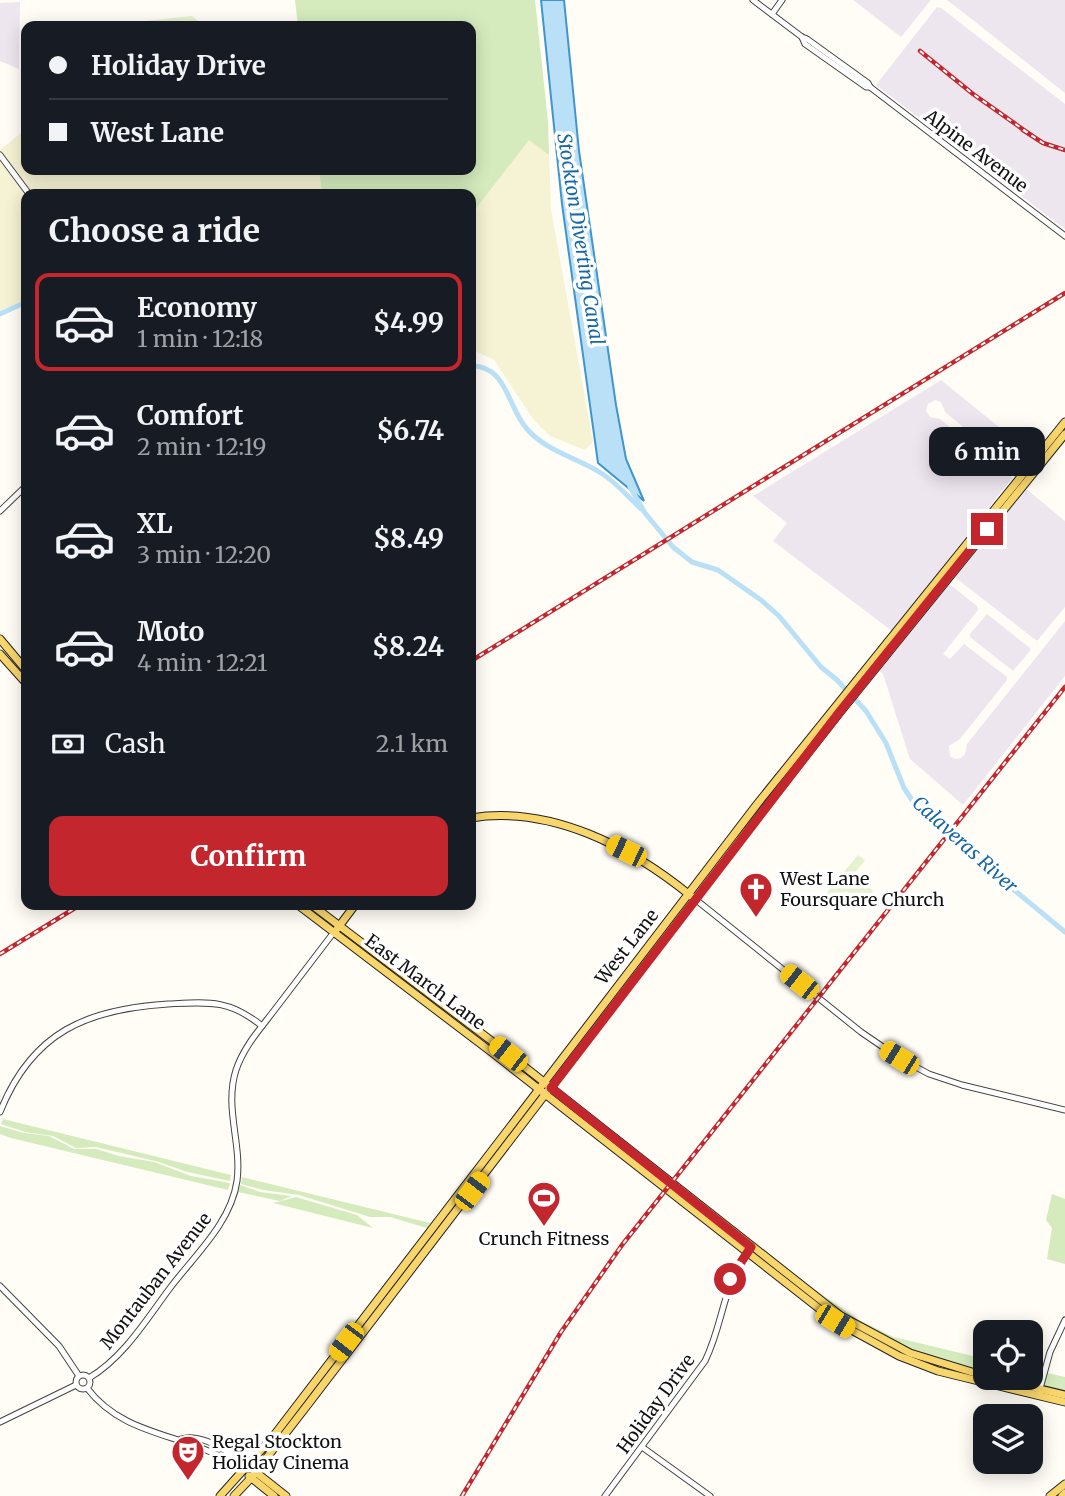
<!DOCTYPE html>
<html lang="en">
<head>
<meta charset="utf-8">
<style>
	body { margin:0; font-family:Merriweather,serif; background:#242831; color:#f1f3f6; height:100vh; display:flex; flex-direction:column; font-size:26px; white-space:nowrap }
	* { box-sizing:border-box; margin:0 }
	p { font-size:23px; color:#9ea1a6 }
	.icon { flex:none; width:38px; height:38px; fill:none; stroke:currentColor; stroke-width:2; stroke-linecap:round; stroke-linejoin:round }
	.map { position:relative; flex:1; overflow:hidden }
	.details { position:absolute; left:21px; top:189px; width:455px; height:721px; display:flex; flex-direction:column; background:#171b24; border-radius:14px; box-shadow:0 4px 18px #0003 }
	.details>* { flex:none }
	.guide { position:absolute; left:21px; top:21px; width:455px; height:154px; border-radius:14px; box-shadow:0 4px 18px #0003; display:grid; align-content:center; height:154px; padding:0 28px; background:#171b24 }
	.buttons { position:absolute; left:973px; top:1320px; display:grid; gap:14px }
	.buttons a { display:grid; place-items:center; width:70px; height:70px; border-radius:14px; background:#171b24; box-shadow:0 4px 18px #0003; font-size:35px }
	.end { position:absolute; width:32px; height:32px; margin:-16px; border:9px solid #c4262e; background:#fff; box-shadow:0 0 0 4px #fff }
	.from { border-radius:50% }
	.bubble { position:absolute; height:49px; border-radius:14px; background:#171b24; box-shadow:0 4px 18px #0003; font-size:23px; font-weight:700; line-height:49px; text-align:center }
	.car { position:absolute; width:21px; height:42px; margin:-21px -10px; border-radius:9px; box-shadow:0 0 5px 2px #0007; background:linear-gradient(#f5c518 24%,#345 0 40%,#f5c518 0 76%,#345 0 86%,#f5c518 0) }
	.guide b { display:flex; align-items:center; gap:24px; height:66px; font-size:26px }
	.guide b+b { border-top:2px solid #363941 }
	.guide i { width:18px; height:18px; background:#f1f3f6 }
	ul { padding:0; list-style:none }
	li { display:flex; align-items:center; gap:21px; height:98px; margin:0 14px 10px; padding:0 14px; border:4px solid transparent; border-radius:14px }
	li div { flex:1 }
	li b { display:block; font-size:26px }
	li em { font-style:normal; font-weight:700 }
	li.selected { border-color:#c4262e }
	li>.icon { width:63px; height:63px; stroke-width:1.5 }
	h2 { padding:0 28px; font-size:32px; line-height:84px }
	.pay { display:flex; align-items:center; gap:18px; height:77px; padding:0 28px; font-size:26px }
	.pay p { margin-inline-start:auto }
	.button { display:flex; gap:14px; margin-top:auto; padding:14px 28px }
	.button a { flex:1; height:80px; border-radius:14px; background:#c4262e; color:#fff; font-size:28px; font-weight:700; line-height:80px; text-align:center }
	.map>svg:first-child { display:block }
	.industrial { fill:#eee6ef }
	.farmland { fill:#f6f3d4 }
	.green { fill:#d5ebbd }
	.pitch { fill:#e6f2cf }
	.water { fill:#b9e0f7; stroke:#3f96cf; stroke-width:2 }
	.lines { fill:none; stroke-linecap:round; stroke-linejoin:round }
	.river { stroke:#b9e0f7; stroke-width:5 }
	.minor-casing { stroke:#444; stroke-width:7 }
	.major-casing { stroke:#222; stroke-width:9 }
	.minor { stroke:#fff; stroke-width:5 }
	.major { stroke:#f9d66b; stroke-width:7 }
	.rail-casing { stroke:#c4262e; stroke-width:4.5 }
	.rail { stroke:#fff; stroke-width:2; stroke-dasharray:5; stroke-linecap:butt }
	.route { stroke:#c4262e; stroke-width:9 }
	.labels { text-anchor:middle; stroke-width:7; stroke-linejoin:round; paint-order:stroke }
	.street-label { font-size:18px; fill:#111; stroke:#fff }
	.poi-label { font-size:18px; fill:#111; stroke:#fff; text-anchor:start }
	.water-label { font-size:19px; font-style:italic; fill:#1768a6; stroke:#fff }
</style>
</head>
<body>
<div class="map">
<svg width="1065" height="1496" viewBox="0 0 1065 1496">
	<rect width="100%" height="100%" fill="#fffdf5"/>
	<g class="industrial">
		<path d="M853 0H931L901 37Z"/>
		<path d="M947 0H1065V93L969 17Z"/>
		<path d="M20 2 19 69 0 61V3Z"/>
		<path d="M937 7 941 8 1065 104V229L876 85Z"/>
		<path d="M941 380 1032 454 1018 472 945 412 941 402 935 400 928 404 926 411 930 417 940 419 1012 478 892 631 773 541 787 523 753 496Z"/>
		<path d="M1025 488 1065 521V607L1037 641 956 578 955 574Z"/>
		<path d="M948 583 977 606 978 610 943 654 950 659 964 644 1007 677V680L960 739 949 746 950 756 955 759 961 758 965 754 967 744 1065 621V676L963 805 910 759 883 674 878 670Z"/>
		<path d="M987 614 1030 648V651L1013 671 970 637V634Z"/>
	</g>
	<g class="farmland">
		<path d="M26 129V170H319L322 194H26V299L0 311V150Z"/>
		<path d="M529 139 549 155 551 209 593 442 585 450 550 436 533 419 494 360 475 351H471V215Z"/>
	</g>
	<g class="green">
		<path d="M295 0H535L548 121 549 155 529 140 471 215V194H322L319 170H471V26H298Z"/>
		<path d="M3 1119 231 1175 230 1181 187 1172 159 1162 96 1147 76 1148 53 1136 25 1132 1 1124Z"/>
		<path d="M0 1126 24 1133 49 1136 74 1149H96L119 1156 154 1162 191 1176 230 1183 228 1190 11 1138 0 1134Z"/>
		<path d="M242 1177 430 1223 427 1228 390 1217H370L299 1195 263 1190 241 1184Z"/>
		<path d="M240 1185 260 1192 292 1196 280 1201 238 1192Z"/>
		<path d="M1052 1194 1065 1199V1264L1047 1259 1052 1228 1046 1220Z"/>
		<path d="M296 1197 357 1215 373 1228 273 1203Z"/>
		<path d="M811 1287 857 1319 894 1337 985 1359V1373C961 1366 936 1360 912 1350 875 1335 842 1313 810 1289Z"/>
		<path d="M1047 1373 1065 1377V1393L1046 1388 1044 1384Z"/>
	</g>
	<g class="pitch">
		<path d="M192 16 204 26H106V25Z"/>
		<path d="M858 855 865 860 854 874 873 891 862 905 846 891 835 905 824 896Z"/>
	</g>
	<path class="water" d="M541 0H564L579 151 616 405 626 459 644 501 598 463 562 204Z"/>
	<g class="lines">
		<g class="river">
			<path d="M0 314 26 302"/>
			<path d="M471 366C507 365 507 407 527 429 546 451 577 458 601 473 616 482 628 497 641 509"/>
			<path d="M630 487 645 513 673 547 692 562 718 570 761 600 779 616 821 667 837 680 866 711 886 743 904 788 912 800 956 842 1065 932"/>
		</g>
		<defs>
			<g id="minor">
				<path d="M753 0 802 37 807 39 868 83 870 87 1065 236"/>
				<path d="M772 14 782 0"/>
				<path d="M802 37 805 44 866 87H870"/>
				<path d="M0 155 29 194"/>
				<path d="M0 511 26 486"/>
				<path d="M695 899 861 1032 899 1058 929 1074 962 1085 1065 1110"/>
				<path d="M0 1112C32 1032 87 1009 168 1004 208 1002 229 999 262 1026"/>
				<path d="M0 1286 59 1346 79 1376"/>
				<circle cx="83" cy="1382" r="7"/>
				<path d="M89 1378C124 1357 146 1320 170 1288 194 1256 231 1223 237 1181 242 1143 224 1108 236 1070 244 1046 261 1028 276 1008 295 983 315 957 334 932"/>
				<path d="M87 1388C127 1441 194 1432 243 1471"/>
				<path d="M1039 1392 1050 1352 1065 1320"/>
				<path d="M0 1422 76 1385"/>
				<path d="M181 1439C203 1432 231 1454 248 1466"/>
				<path d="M642 1447 710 1496"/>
				<path d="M605 1496 705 1361C724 1322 722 1286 749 1250"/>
			</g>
			<g id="major">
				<path d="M0 639 26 670"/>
				<path d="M0 654 26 683"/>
				<path d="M471 818C551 805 631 847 691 896"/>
				<path d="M298 905 494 1054 835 1321 899 1356 938 1371 1065 1402"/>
				<path d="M312 905 493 1042 841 1316 910 1353 985 1376"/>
				<path d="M337 929 355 905"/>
				<path d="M990 1377 1065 1395"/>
				<path d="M253 1470 286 1496"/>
				<path d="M249 1476 274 1496"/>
				<path d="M220 1496 272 1438 758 803 1065 422"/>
				<path d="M234 1496 251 1478 309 1403 739 841 841 711 1065 434"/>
				<path d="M1050 1496 1065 1484"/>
				<path d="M1062 1496 1065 1493"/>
			</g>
		</defs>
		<use href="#minor" class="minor-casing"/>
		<use href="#major" class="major-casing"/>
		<use href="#minor" class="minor"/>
		<use href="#major" class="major"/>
		<defs>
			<g id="rail">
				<path d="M920 51 973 94 1031 135"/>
				<path d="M1023 130 1043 143 1065 150"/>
				<path d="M471 661 1065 293"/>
				<path d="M0 954 80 905"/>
				<path d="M462 1496 561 1332 622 1245 1065 687"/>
			</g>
		</defs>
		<use href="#rail" class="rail-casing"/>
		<use href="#rail" class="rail"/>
	</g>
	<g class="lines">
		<path class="route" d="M730 1279 751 1247 551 1088 841 710 987 529"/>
	</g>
	<defs>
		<symbol id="church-pin" viewBox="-11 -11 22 30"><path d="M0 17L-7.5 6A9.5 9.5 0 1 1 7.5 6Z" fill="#c4262e" stroke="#fff"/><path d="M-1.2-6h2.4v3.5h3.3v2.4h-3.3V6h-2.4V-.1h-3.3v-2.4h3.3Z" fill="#fff"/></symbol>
		<symbol id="stadium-pin" viewBox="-11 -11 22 30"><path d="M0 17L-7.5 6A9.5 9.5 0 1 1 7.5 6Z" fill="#c4262e" stroke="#fff"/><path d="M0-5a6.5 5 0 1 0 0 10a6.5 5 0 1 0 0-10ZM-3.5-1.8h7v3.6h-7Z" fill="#fff"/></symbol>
		<symbol id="theatre-pin" viewBox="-11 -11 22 30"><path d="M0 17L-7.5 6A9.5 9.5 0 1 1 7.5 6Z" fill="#c4262e" stroke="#fff"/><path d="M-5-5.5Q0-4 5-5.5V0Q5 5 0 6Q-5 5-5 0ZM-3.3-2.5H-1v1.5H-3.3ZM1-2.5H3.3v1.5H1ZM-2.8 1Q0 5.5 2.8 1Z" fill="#fff"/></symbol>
	</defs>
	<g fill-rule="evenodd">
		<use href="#church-pin" x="737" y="870" width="38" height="52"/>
		<use href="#stadium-pin" x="525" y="1179" width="38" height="52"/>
		<use href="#theatre-pin" x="169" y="1433" width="38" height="52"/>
	</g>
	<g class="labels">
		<g class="street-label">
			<text transform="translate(976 151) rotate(37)" y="6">Alpine Avenue</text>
			<text transform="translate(627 947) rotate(-52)" y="6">West Lane</text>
			<text transform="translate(425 982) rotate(37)" y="6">East March Lane</text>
			<text transform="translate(156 1281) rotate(-52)" y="6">Montauban Avenue</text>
			<text transform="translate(656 1404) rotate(-54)" y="6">Holiday Drive</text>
		</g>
		<g class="poi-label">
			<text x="780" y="885">West Lane<tspan x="780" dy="21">Foursquare Church</tspan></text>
			<text x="544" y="1245" text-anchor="middle">Crunch Fitness</text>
			<text x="212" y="1448">Regal Stockton<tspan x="212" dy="21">Holiday Cinema</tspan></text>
		</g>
		<g class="water-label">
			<text transform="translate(581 239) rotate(81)" y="7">Stockton Diverting Canal</text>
			<text transform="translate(965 844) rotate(42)" y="7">Calaveras River</text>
		</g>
	</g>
</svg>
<div class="buttons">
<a><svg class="icon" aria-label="locate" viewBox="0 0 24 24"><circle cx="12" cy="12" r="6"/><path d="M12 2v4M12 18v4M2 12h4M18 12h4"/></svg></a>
<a><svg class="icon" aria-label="layers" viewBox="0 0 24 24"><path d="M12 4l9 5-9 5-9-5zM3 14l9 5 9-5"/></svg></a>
</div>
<i class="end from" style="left:730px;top:1279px"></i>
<i class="end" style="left:987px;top:529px"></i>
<div class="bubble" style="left:929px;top:427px;width:116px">6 min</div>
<i class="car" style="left:626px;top:851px;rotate:296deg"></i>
<i class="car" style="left:799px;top:982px;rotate:308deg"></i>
<i class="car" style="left:508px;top:1054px;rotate:308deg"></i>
<i class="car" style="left:899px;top:1058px;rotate:302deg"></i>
<i class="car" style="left:472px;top:1191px;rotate:37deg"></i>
<i class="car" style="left:835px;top:1321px;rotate:121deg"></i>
<i class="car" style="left:346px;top:1342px;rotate:217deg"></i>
<div class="guide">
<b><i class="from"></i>Holiday Drive</b>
<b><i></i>West Lane</b>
</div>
<section class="details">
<h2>Choose a ride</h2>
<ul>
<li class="selected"><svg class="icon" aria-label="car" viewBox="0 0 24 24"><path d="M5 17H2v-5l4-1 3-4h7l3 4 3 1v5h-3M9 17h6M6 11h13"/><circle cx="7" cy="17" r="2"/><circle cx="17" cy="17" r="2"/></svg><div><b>Economy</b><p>1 min · 12:18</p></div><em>$4.99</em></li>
<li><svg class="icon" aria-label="car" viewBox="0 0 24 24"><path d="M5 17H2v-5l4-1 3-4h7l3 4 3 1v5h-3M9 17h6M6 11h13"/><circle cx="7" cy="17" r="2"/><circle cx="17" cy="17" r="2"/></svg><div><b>Comfort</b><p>2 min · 12:19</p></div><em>$6.74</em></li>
<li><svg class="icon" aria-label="car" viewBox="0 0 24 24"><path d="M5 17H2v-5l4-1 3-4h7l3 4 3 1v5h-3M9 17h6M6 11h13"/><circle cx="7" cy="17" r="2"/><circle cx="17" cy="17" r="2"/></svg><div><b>XL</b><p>3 min · 12:20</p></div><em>$8.49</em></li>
<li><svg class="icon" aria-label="car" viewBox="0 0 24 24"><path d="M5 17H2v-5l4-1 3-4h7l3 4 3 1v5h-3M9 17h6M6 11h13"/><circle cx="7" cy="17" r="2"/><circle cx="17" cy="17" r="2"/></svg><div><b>Moto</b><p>4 min · 12:21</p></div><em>$8.24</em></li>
</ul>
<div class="pay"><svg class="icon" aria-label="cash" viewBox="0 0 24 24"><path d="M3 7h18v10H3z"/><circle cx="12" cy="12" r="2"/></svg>Cash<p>2.1 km</p></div>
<div class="button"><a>Confirm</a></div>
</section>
</div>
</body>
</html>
